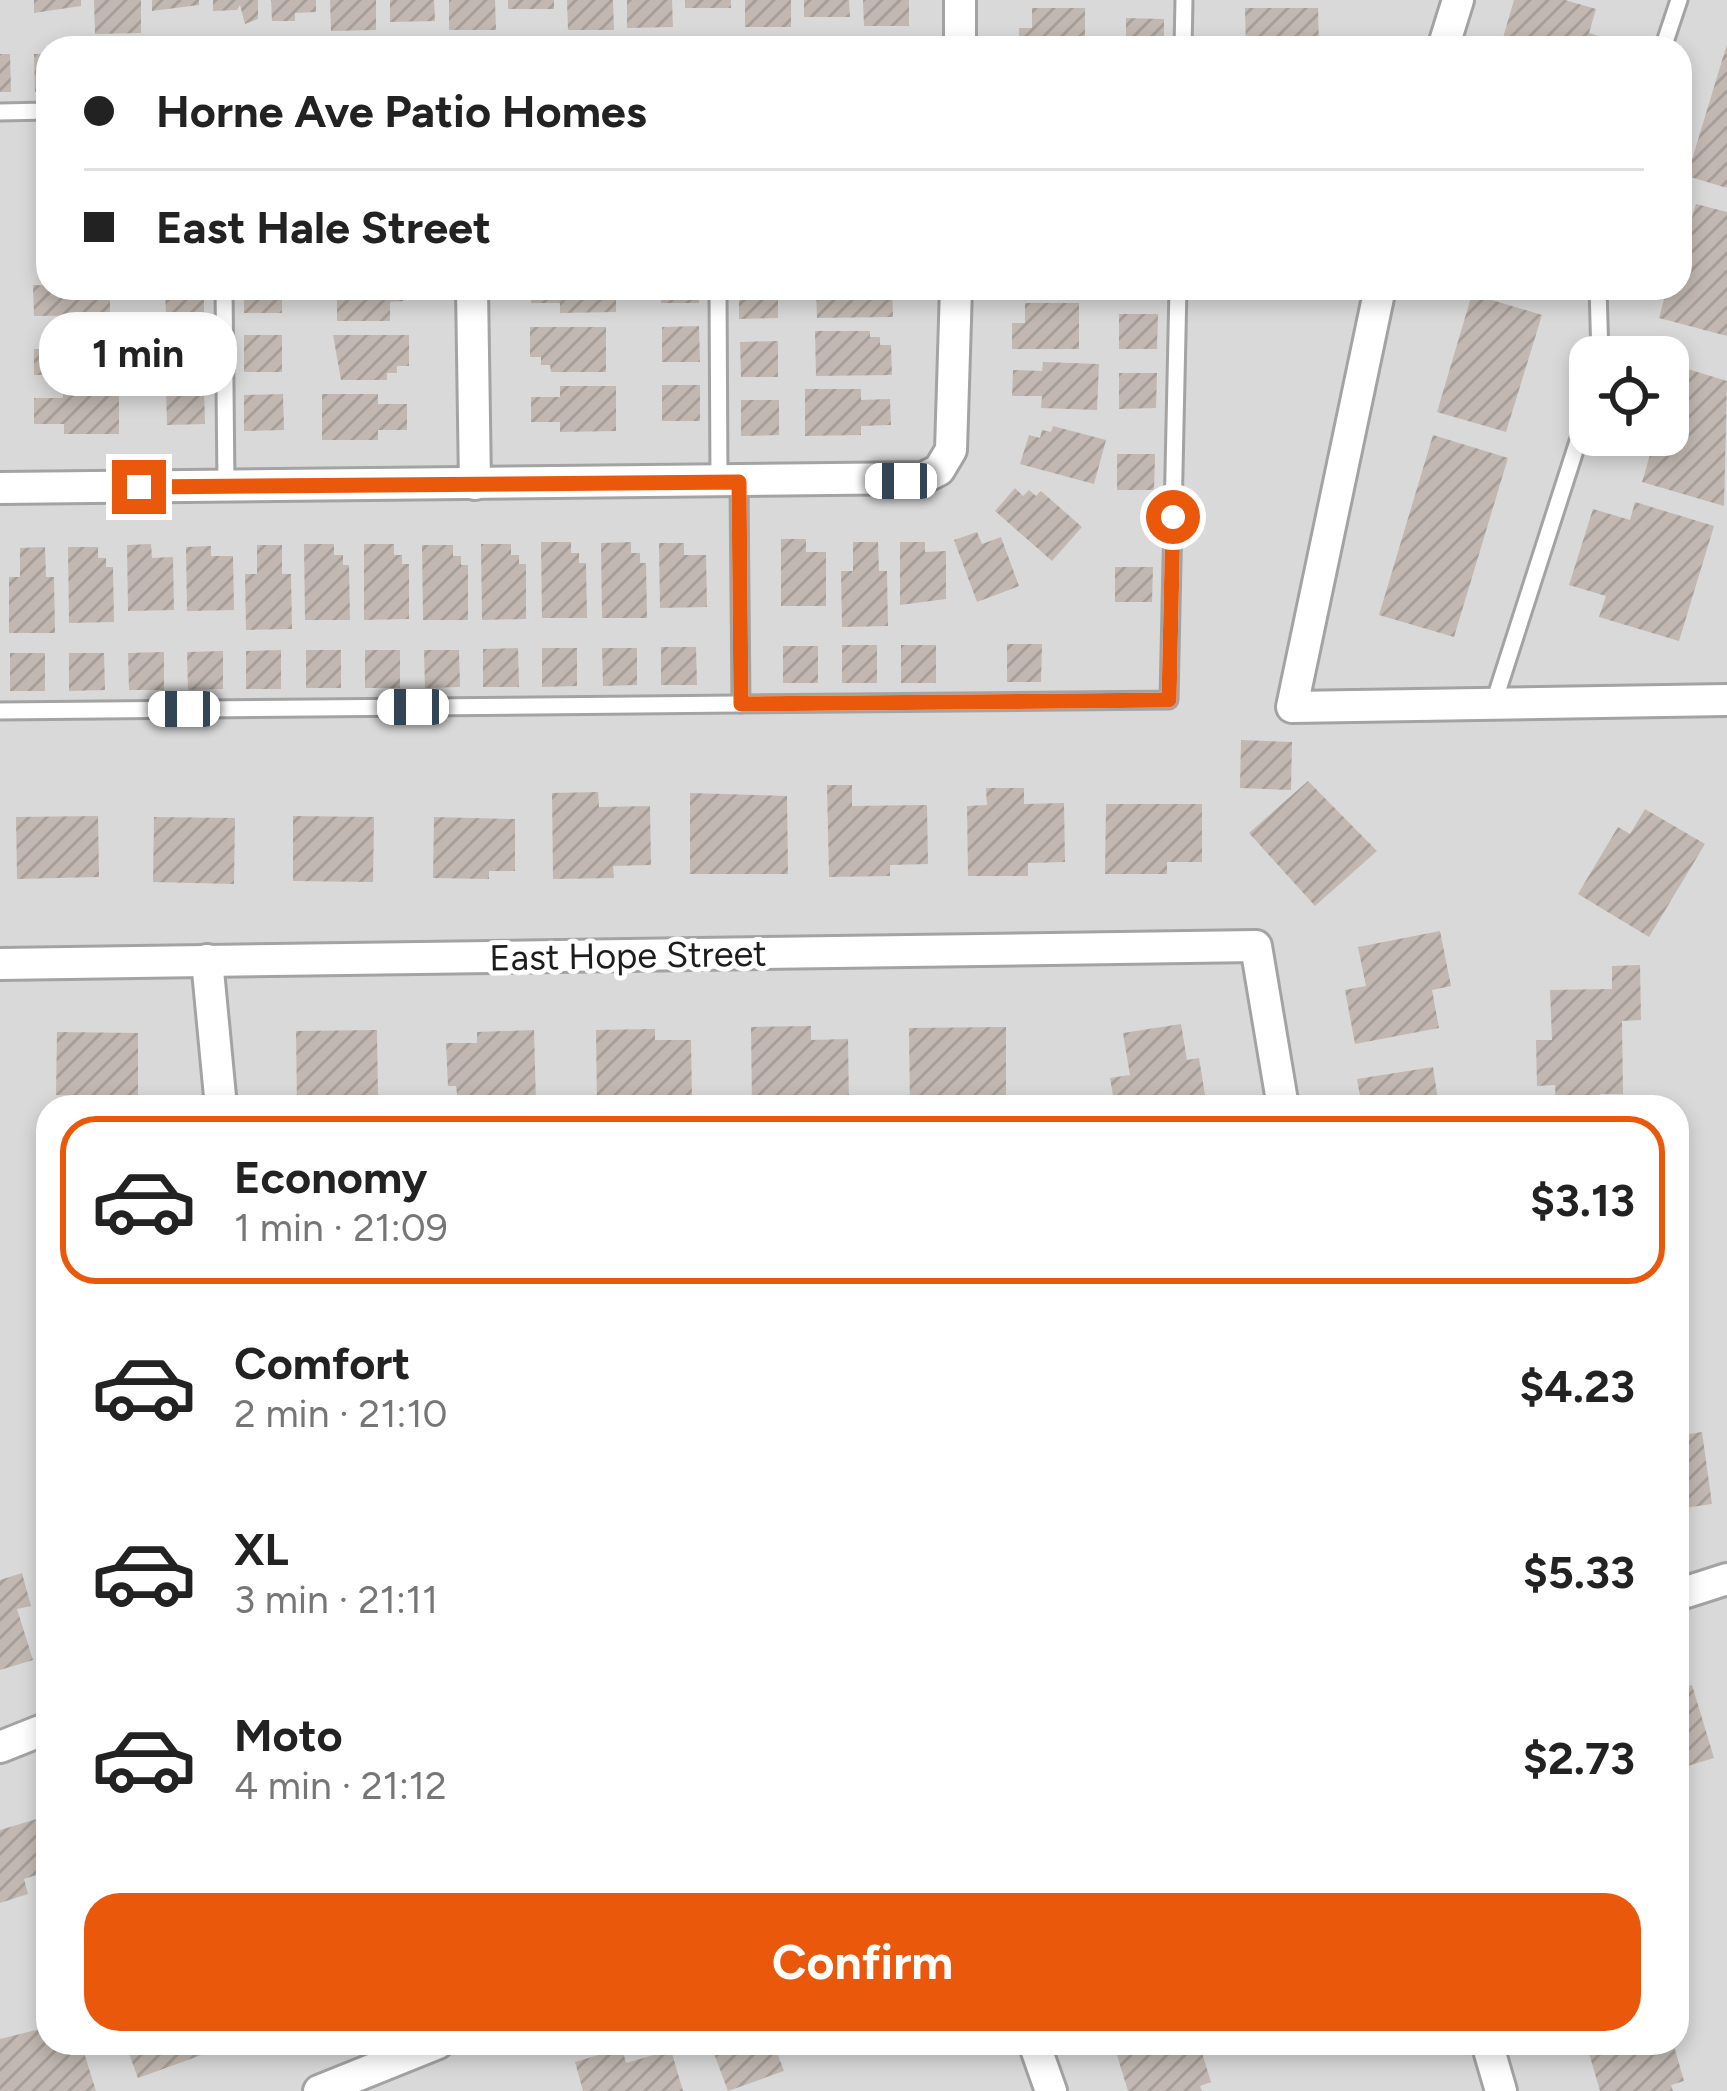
<!DOCTYPE html>
<html lang="en">
<head>
<meta charset="utf-8">
<style>
	body { margin:0; font-family:Figtree,sans-serif; background:#f6f6f6; color:#222; height:100vh; display:flex; flex-direction:column; font-size:45px; white-space:nowrap }
	* { box-sizing:border-box; margin:0 }
	p { font-size:39px; color:#767676 }
	.icon { flex:none; width:66px; height:66px; fill:none; stroke:currentColor; stroke-width:2; stroke-linecap:round; stroke-linejoin:round }
	.map { position:relative; flex:1; overflow:hidden }
	.sheet { position:absolute; left:36px; top:1095px; width:1653px; height:960px; display:flex; flex-direction:column; background:#fff; border-radius:36px; box-shadow:0 6px 18px #0003 }
	.sheet>* { flex:none }
	.guide { position:absolute; left:36px; top:36px; width:1656px; height:264px; border-radius:36px; box-shadow:0 6px 18px #0003; display:grid; align-content:center; height:264px; padding:0 48px; background:#fff }
	.controls { position:absolute; left:1569px; top:336px; display:grid; gap:24px }
	.controls a { display:grid; place-items:center; width:120px; height:120px; border-radius:24px; background:#fff; box-shadow:0 6px 18px #0003; font-size:60px }
	.end { position:absolute; width:54px; height:54px; margin:-27px; border:15px solid #ea580c; background:#fff; box-shadow:0 0 0 6px #fff }
	.from { border-radius:50% }
	.bubble { position:absolute; height:84px; border-radius:36px; background:#fff; box-shadow:0 6px 18px #0003; font-size:39px; font-weight:700; line-height:84px; text-align:center }
	.car { position:absolute; width:36px; height:72px; margin:-36px -18px; border-radius:15px; box-shadow:0 0 9px 3px #0007; background:linear-gradient(#fff 24%,#345 0 40%,#fff 0 76%,#345 0 86%,#fff 0) }
	.guide b { display:flex; align-items:center; gap:42px; height:114px; font-size:45px }
	.guide b+b { border-top:3px solid #e0e0e0 }
	.guide i { width:30px; height:30px; background:#222 }
	ul { padding:21px 0 0; list-style:none }
	li { display:flex; align-items:center; gap:36px; height:168px; margin:0 24px 18px; padding:0 24px; border:6px solid transparent; border-radius:36px }
	li div { flex:1 }
	li b { display:block; font-size:45px }
	li em { font-style:normal; font-weight:700 }
	li.selected { border-color:#ea580c }
	li>.icon { width:108px; height:108px; stroke-width:1.5 }
	.action { display:flex; gap:24px; margin-top:auto; padding:24px 48px }
	.action a { flex:1; height:138px; border-radius:36px; background:#ea580c; color:#fff; font-size:48px; font-weight:700; line-height:138px; text-align:center }
	.map>svg:first-child { display:block }
	.residential { fill:#dad9d9; fill-rule:evenodd }
	.building { fill:url(#building-hatch) }
	.lines { fill:none; stroke-linecap:round; stroke-linejoin:round }
	.lane-casing { stroke:#a3a3a3; stroke-width:21 }
	.street-casing { stroke:#a3a3a3; stroke-width:36 }
	.lane { stroke:#fff; stroke-width:15 }
	.street { stroke:#fff; stroke-width:30 }
	.route { stroke:#ea580c; stroke-width:15 }
	.labels { text-anchor:middle; stroke-width:10; stroke-linejoin:round; paint-order:stroke }
	.street-label { font-size:36px; fill:#1c1c1c; stroke:#fff }
</style>
</head>
<body>
<div class="map">
<svg width="1727" height="2091" viewBox="0 0 1727 2091">
	<defs>
		<pattern id="building-hatch" width="6" height="6" patternUnits="userSpaceOnUse" patternTransform="scale(3)"><rect width="6" height="6" fill="#c2b8b1"/><path d="M-1 1l2-2M0 6l6-6M5 7l2-2" fill="none" stroke="#a69e98"/></pattern>
	</defs>
	<rect width="100%" height="100%" fill="#ede9e1"/>
	<path class="residential" d="M0 0H1727V2091H0ZM48 48H1680V288H48ZM1590 357H1668V435H1590ZM48 1107H1677V2043H48Z"/>
	<g class="building">
		<path d="M34 0H81V6L34 13Z"/>
		<path d="M94 0H141V33L95 34Z"/>
		<path d="M152 0H199V5L152 11Z"/>
		<path d="M213 0H258V19L245 24 240 5 237 10 213 11Z"/>
		<path d="M271 0H316V12L295 13V21H272Z"/>
		<path d="M330 0H376V30L331 31Z"/>
		<path d="M390 0H434L435 21 390 22Z"/>
		<path d="M449 0H495L496 30H449Z"/>
		<rect x="508" y="0" width="46" height="9"/>
		<path d="M567 0H613L614 30H568Z"/>
		<path d="M627 0H672L673 27 627 28Z"/>
		<rect x="685" y="0" width="46" height="8"/>
		<rect x="745" y="0" width="46" height="27"/>
		<path d="M804 0H849L850 17H804Z"/>
		<path d="M863 0H909V26H864Z"/>
		<path d="M1514 0H1565L1596 9 1589 33 1624 44 1623 48H1500Z"/>
		<path d="M1032 8H1085V48H1019V28H1032Z"/>
		<path d="M1245 8H1318L1319 48H1246Z"/>
		<path d="M1126 18 1164 19V48H1126Z"/>
		<path d="M1727 44V188L1687 176Z"/>
		<path d="M0 54H10L11 92H0Z"/>
		<path d="M34 54H48V92H35Z"/>
		<path d="M1696 204 1727 212V336L1659 318 1667 288H1680V229L1688 231Z"/>
		<path d="M33 285 110 288V315L34 316Z"/>
		<path d="M165 288H204V315H166Z"/>
		<rect x="244" y="288" width="38" height="25"/>
		<path d="M337 288H403V301L390 302V321H337Z"/>
		<path d="M531 288H616V312L560 313V303H531Z"/>
		<rect x="661" y="288" width="38" height="15"/>
		<path d="M739 288H778V318L739 319Z"/>
		<path d="M816 288H892L893 317 817 318Z"/>
		<path d="M1472 294 1542 315 1506 432 1437 412Z"/>
		<path d="M1025 303H1079V349H1012V323H1025Z"/>
		<path d="M1119 314H1158L1157 349H1119Z"/>
		<path d="M699 326 700 362H662V327Z"/>
		<path d="M530 327H606V372H551L550 365H541V357H530Z"/>
		<path d="M47 329H100L101 375H34V349H47Z"/>
		<path d="M815 331H870V337H880V345H891L892 375 816 376Z"/>
		<rect x="244" y="335" width="38" height="37"/>
		<path d="M333 335H409V366H397V373H387V380H341Z"/>
		<rect x="166" y="338" width="38" height="36"/>
		<path d="M778 341V377H741L740 342Z"/>
		<path d="M1043 362 1099 364 1097 410 1041 408 1042 396H1012L1013 370 1042 371Z"/>
		<path d="M1681 367 1727 381 1724 506 1642 482 1650 455 1621 446 1624 435H1668V393L1673 394Z"/>
		<path d="M1119 373H1157L1156 408 1119 409Z"/>
		<rect x="662" y="385" width="38" height="36"/>
		<path d="M560 386H616V431L560 432V422H531V397H560Z"/>
		<path d="M63 388H119V434H64V424H34V398H63Z"/>
		<path d="M166 389H204L205 424 167 425Z"/>
		<path d="M805 389H861V400L890 399 891 425 861 426V435L805 436Z"/>
		<path d="M283 394 284 430 244 431V395Z"/>
		<path d="M322 394H378V404H407V430H378V440H322Z"/>
		<path d="M741 400H779V435L741 436Z"/>
		<path d="M1053 426 1106 440 1094 484 1020 464 1029 435 1040 438 1042 430 1051 432Z"/>
		<path d="M1433 435 1508 458 1454 637 1379 615Z"/>
		<path d="M1117 454H1155L1154 490H1117Z"/>
		<path d="M1015 488 1023 496 1029 490 1036 496 1041 491 1082 527 1052 561 995 511Z"/>
		<path d="M1635 502 1714 526 1679 641 1599 617 1606 596 1569 585 1593 509 1630 520Z"/>
		<path d="M977 532 982 544 1001 537 1019 586 977 602 954 540Z"/>
		<path d="M781 539H806V552H826V606H781Z"/>
		<path d="M541 542H571V553H579V563H586L587 618H542Z"/>
		<path d="M631 542V553H640V563H646L647 618H602L601 543Z"/>
		<path d="M853 542H878L879 571H887L888 626 842 627 841 571H853Z"/>
		<path d="M900 542H925V552L946 551V599L900 605Z"/>
		<path d="M659 543H684V555H706L707 607 660 608Z"/>
		<path d="M151 544 152 558 173 557 174 610 128 611 127 545Z"/>
		<path d="M304 544H334V555H343V565H349L350 620H305Z"/>
		<path d="M364 544H394V555H402V564H409V619L364 620Z"/>
		<path d="M481 544H511V555H519V564H526V619L482 620Z"/>
		<path d="M257 545H282V574H291L292 629 246 630 245 574H257Z"/>
		<path d="M422 545H453V556H461V565H468V620H423Z"/>
		<path d="M211 546V556H233L234 610 187 611 186 547Z"/>
		<path d="M45 547 46 577H54L55 633H9V577H20V548Z"/>
		<path d="M68 547H98V558H106V567H113L114 622 69 623Z"/>
		<path d="M1115 567H1153L1152 602H1115Z"/>
		<path d="M1007 644H1042L1041 682H1007Z"/>
		<rect x="842" y="645" width="35" height="38"/>
		<rect x="901" y="645" width="35" height="38"/>
		<rect x="783" y="646" width="35" height="37"/>
		<path d="M661 647H696L697 685H661Z"/>
		<path d="M518 648 519 687H483V649Z"/>
		<path d="M542 648H577V686L542 687Z"/>
		<path d="M602 648H637V685L603 686Z"/>
		<path d="M281 650V689H246V651Z"/>
		<rect x="306" y="650" width="35" height="38"/>
		<rect x="365" y="650" width="35" height="38"/>
		<path d="M424 650H459L460 687 425 688Z"/>
		<path d="M223 651V689L188 690 187 652Z"/>
		<path d="M164 652V690H129L128 653Z"/>
		<rect x="10" y="653" width="35" height="38"/>
		<path d="M69 653H104L105 690 69 691Z"/>
		<path d="M1241 740 1292 742 1291 790 1240 788Z"/>
		<path d="M1308 781 1377 851 1315 906 1249 833Z"/>
		<path d="M827 785H852V806L927 805 928 864 890 865V876L829 877Z"/>
		<path d="M986 788H1024V804L1064 803 1065 862 1028 863V876H968L967 806 987 805Z"/>
		<path d="M598 792 599 807 650 806 651 865 613 866 614 878 553 879 552 793Z"/>
		<path d="M690 793 787 796 788 874H690Z"/>
		<path d="M1106 804H1202V862H1167V874H1105Z"/>
		<path d="M1645 809 1705 844 1649 937 1578 894 1618 827 1630 834Z"/>
		<path d="M98 816 99 877 17 879 16 817Z"/>
		<path d="M293 816 374 817 373 882 293 881Z"/>
		<path d="M154 817 235 818 234 884 153 882Z"/>
		<path d="M434 817 515 819V871H489V879L433 878Z"/>
		<path d="M1440 931 1451 986 1432 990 1439 1028 1355 1044 1345 990 1366 986 1358 947Z"/>
		<path d="M1640 965 1641 1020 1622 1021 1623 1094H1600V1105L1556 1106 1555 1085 1537 1086 1536 1040H1552L1550 990 1612 989V966Z"/>
		<path d="M1181 1024 1187 1060 1199 1058 1207 1107H1115L1110 1078 1130 1075 1123 1033Z"/>
		<path d="M811 1026V1040L848 1039 849 1107H752L751 1027Z"/>
		<path d="M1006 1027V1105L910 1107 909 1028Z"/>
		<path d="M655 1029V1040H691L692 1099 653 1100V1107H597L596 1030Z"/>
		<path d="M377 1030 378 1100H350V1107H297L296 1031Z"/>
		<path d="M534 1030 536 1102 465 1100V1107H437L436 1102 458 1101 456 1086H448L446 1043H477V1032Z"/>
		<path d="M57 1032 138 1033V1096L56 1095Z"/>
		<path d="M1433 1067 1439 1107H1362L1357 1079Z"/>
		<path d="M1677 1300 1686 1375 1677 1377Z"/>
		<path d="M1702 1432 1712 1504 1677 1509V1436Z"/>
		<path d="M22 1573 31 1606 17 1609 33 1660 0 1670V1580Z"/>
		<path d="M1692 1685 1714 1758 1684 1767 1687 1779 1677 1782V1689Z"/>
		<path d="M40 1818 48 1843V1885L43 1873 24 1879 28 1894 0 1903V1830Z"/>
		<path d="M48 2027V2043H81L96 2091H0V2039Z"/>
		<path d="M125 2043H232V2044L138 2078Z"/>
		<path d="M710 2043H808L778 2055 784 2071 728 2091Z"/>
		<path d="M1145 2043H1199L1211 2082 1200 2086 1202 2091H1128L1116 2052Z"/>
		<path d="M1321 2043H1363L1364 2044 1324 2055Z"/>
		<path d="M1586 2043H1651L1654 2052 1674 2046 1684 2081 1671 2085 1673 2091H1600Z"/>
		<path d="M622 2048 626 2063 671 2050 683 2091H583L575 2062Z"/>
	</g>
	<g class="lines">
		<defs>
			<g id="lane">
				<path d="M1183 48 1184 0"/>
				<path d="M1663 48 1679 0"/>
				<path d="M0 112 48 111"/>
				<path d="M224 288 226 486"/>
				<path d="M718 288 719 482"/>
				<path d="M1598 288 1600 357"/>
				<path d="M739 482 741 704"/>
				<path d="M1494 702 1590 404"/>
				<path d="M0 711 1169 700 1178 288"/>
			</g>
			<g id="street">
				<path d="M960 48V0"/>
				<path d="M1443 48 1458 0"/>
				<path d="M472 288 475 484"/>
				<path d="M1380 288 1292 707 1727 700"/>
				<path d="M0 488 923 478 939 470 951 450 956 288"/>
				<path d="M207 960 221 1107"/>
				<path d="M0 964 1256 946 1283 1107"/>
				<path d="M1677 1595 1727 1579"/>
				<path d="M0 1747 48 1728"/>
				<path d="M1034 2043 1051 2091"/>
				<path d="M1487 2043 1501 2091"/>
				<path d="M319 2091 438 2043"/>
			</g>
		</defs>
		<use href="#lane" class="lane-casing"/>
		<use href="#street" class="street-casing"/>
		<use href="#lane" class="lane"/>
		<use href="#street" class="street"/>
	</g>
	<g class="lines">
		<path class="route" d="M139 487 739 482 741 704 1169 700 1173 517"/>
	</g>
	<g class="labels">
		<g class="street-label">
			<text transform="translate(628 955) rotate(-1)" y="13">East Hope Street</text>
		</g>
	</g>
</svg>
<div class="controls">
<a><svg class="icon" aria-label="locate" viewBox="0 0 24 24"><circle cx="12" cy="12" r="6"/><path d="M12 2v4M12 18v4M2 12h4M18 12h4"/></svg></a>
</div>
<i class="end from" style="left:1173px;top:517px"></i>
<i class="end" style="left:139px;top:487px"></i>
<div class="bubble" style="left:39px;top:312px;width:198px">1 min</div>
<i class="car" style="left:901px;top:481px;rotate:270deg"></i>
<i class="car" style="left:413px;top:707px;rotate:270deg"></i>
<i class="car" style="left:184px;top:709px;rotate:270deg"></i>
<div class="guide">
<b><i class="from"></i>Horne Ave Patio Homes</b>
<b><i></i>East Hale Street</b>
</div>
<section class="sheet">
<ul>
<li class="selected"><svg class="icon" aria-label="car" viewBox="0 0 24 24"><path d="M5 17H2v-5l4-1 3-4h7l3 4 3 1v5h-3M9 17h6M6 11h13"/><circle cx="7" cy="17" r="2"/><circle cx="17" cy="17" r="2"/></svg><div><b>Economy</b><p>1 min · 21:09</p></div><em>$3.13</em></li>
<li><svg class="icon" aria-label="car" viewBox="0 0 24 24"><path d="M5 17H2v-5l4-1 3-4h7l3 4 3 1v5h-3M9 17h6M6 11h13"/><circle cx="7" cy="17" r="2"/><circle cx="17" cy="17" r="2"/></svg><div><b>Comfort</b><p>2 min · 21:10</p></div><em>$4.23</em></li>
<li><svg class="icon" aria-label="car" viewBox="0 0 24 24"><path d="M5 17H2v-5l4-1 3-4h7l3 4 3 1v5h-3M9 17h6M6 11h13"/><circle cx="7" cy="17" r="2"/><circle cx="17" cy="17" r="2"/></svg><div><b>XL</b><p>3 min · 21:11</p></div><em>$5.33</em></li>
<li><svg class="icon" aria-label="car" viewBox="0 0 24 24"><path d="M5 17H2v-5l4-1 3-4h7l3 4 3 1v5h-3M9 17h6M6 11h13"/><circle cx="7" cy="17" r="2"/><circle cx="17" cy="17" r="2"/></svg><div><b>Moto</b><p>4 min · 21:12</p></div><em>$2.73</em></li>
</ul>
<div class="action"><a>Confirm</a></div>
</section>
</div>
</body>
</html>
